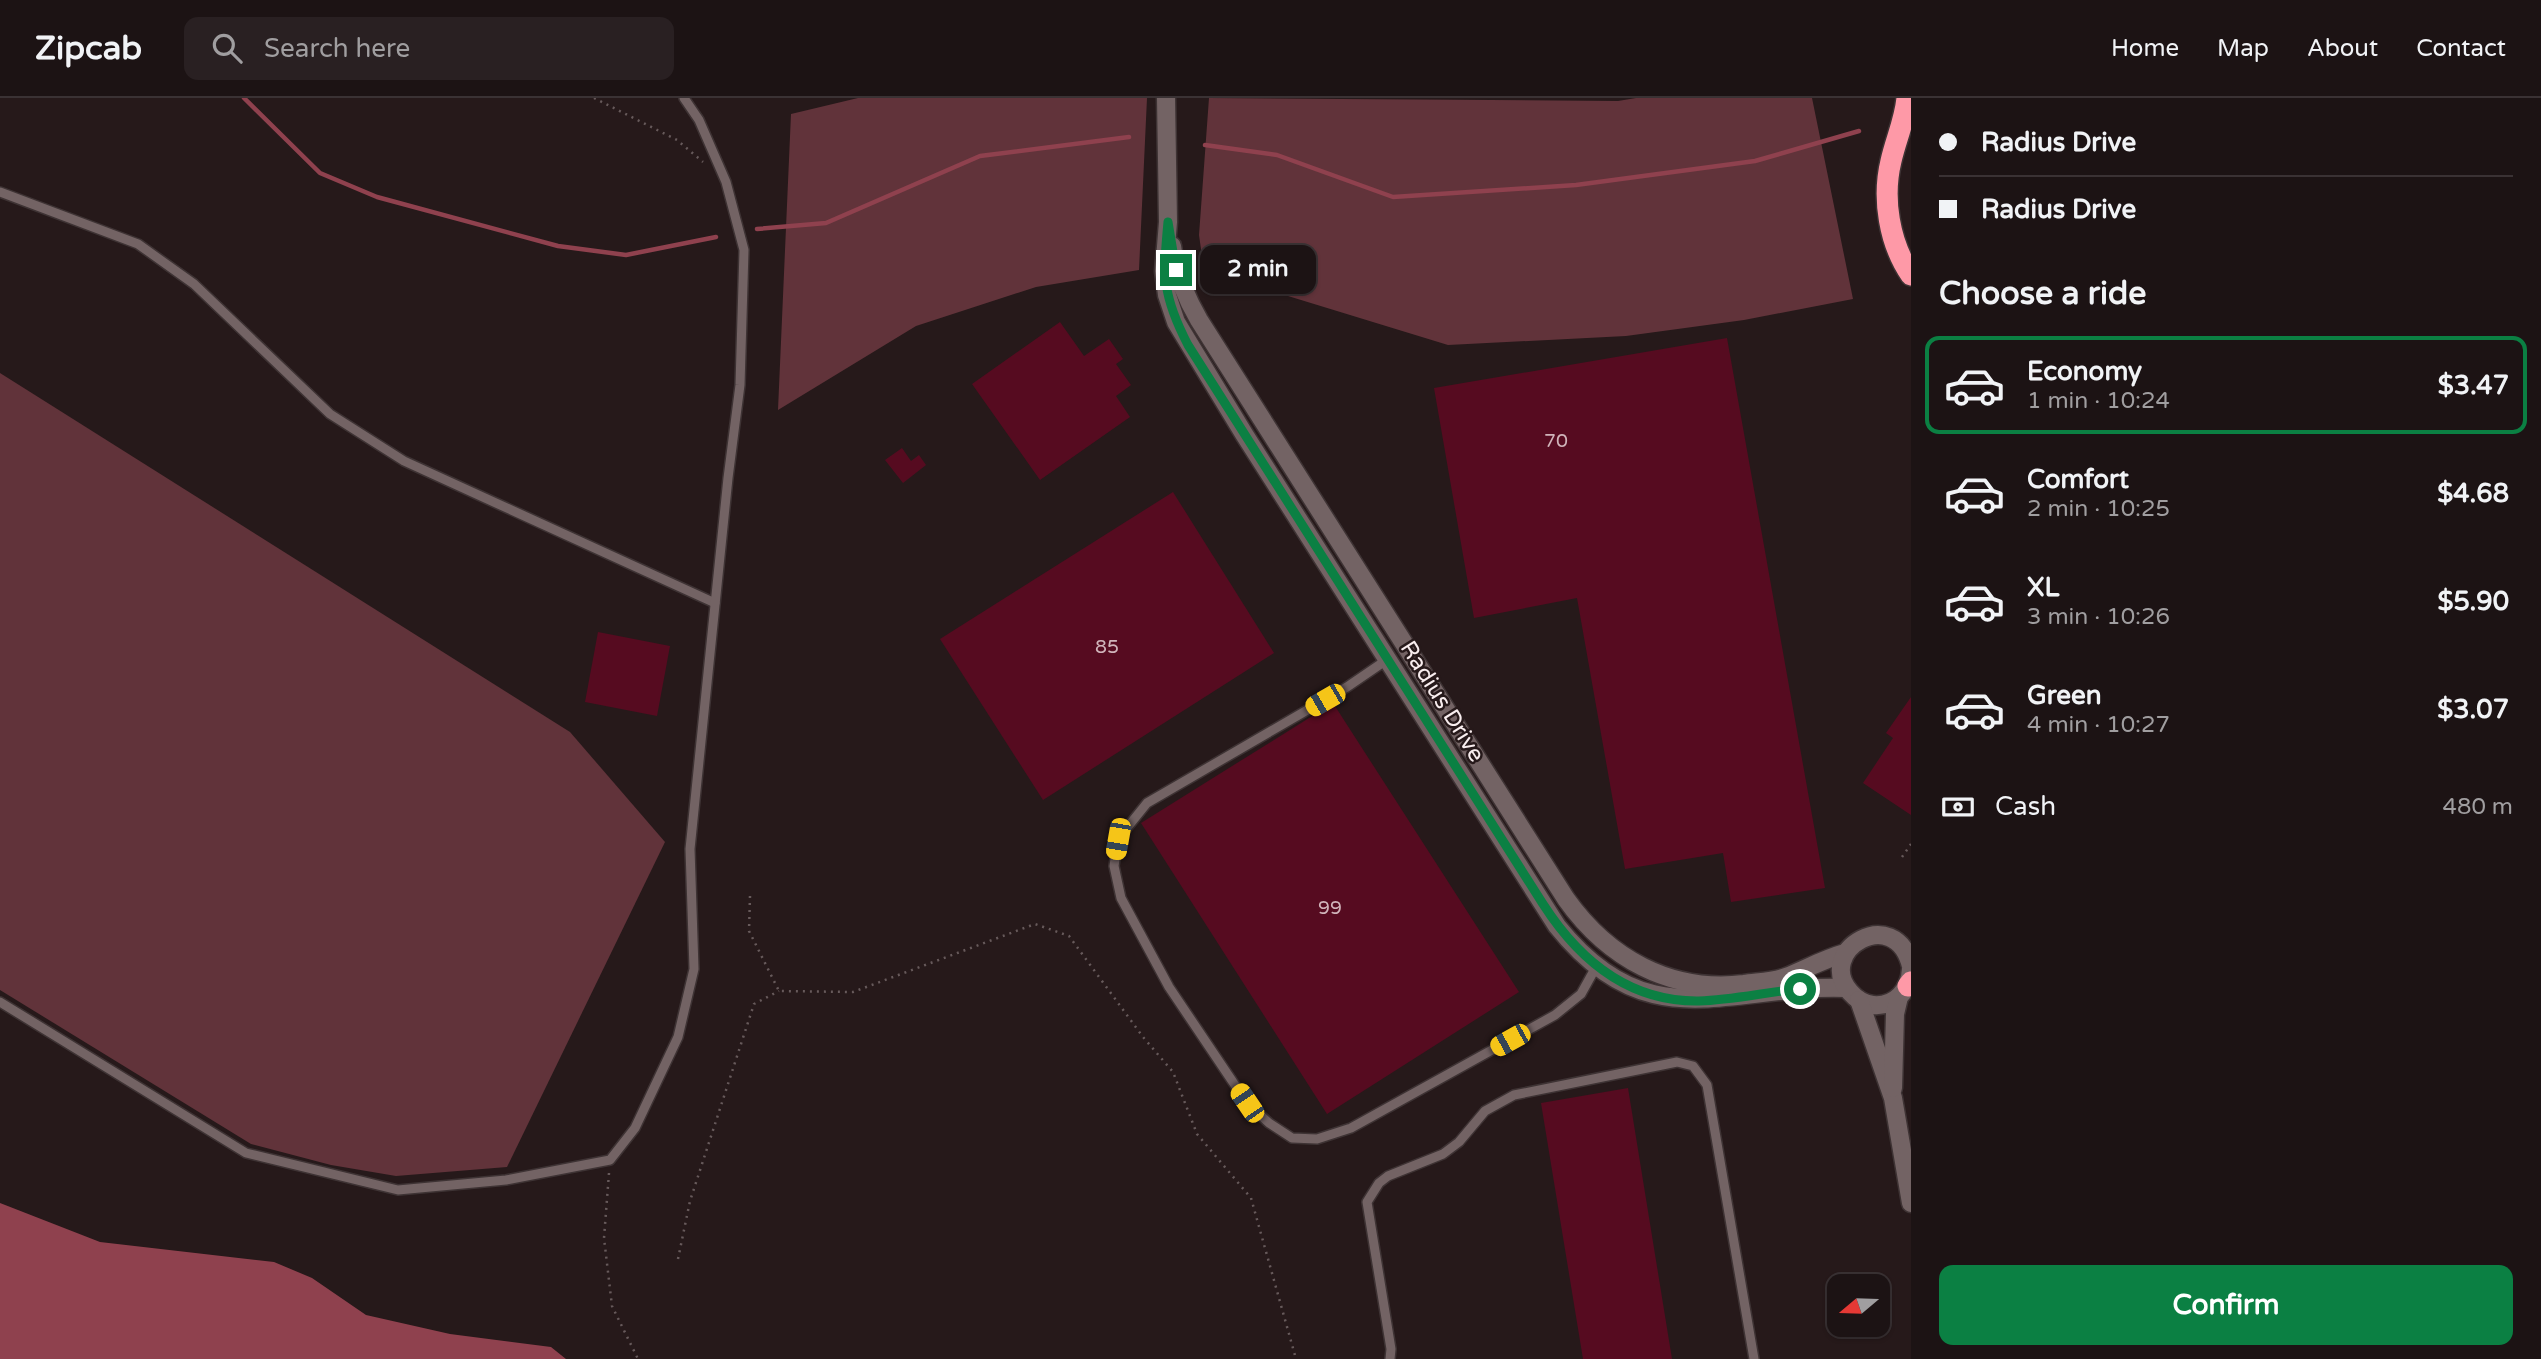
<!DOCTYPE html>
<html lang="en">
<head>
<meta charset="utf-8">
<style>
	body { margin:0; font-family:"Varela Round",sans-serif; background:#292022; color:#f1f3f6; height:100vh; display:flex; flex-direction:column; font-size:26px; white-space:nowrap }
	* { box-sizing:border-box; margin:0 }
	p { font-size:23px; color:#a09ea0 }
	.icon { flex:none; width:38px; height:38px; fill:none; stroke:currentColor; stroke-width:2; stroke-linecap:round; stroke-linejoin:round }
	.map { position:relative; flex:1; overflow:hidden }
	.panel { display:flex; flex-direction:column; background:#1c1314; width:630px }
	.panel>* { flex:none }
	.guide { display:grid; align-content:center; height:154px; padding:0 28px; background:#1c1314 }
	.needle { width:46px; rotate:251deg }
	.controls { position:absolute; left:1827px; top:1176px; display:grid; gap:14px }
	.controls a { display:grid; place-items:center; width:63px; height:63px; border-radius:14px; background:#1c1314; box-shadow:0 2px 5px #0004,0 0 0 2px #3a3234; font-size:35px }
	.end { position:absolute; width:32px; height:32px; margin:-16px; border:9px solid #0b8043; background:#fff; box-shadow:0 0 0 4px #fff }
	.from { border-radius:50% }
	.bubble { position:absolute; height:49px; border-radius:14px; background:#1c1314; box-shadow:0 2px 5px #0004,0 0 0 2px #3a3234; font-size:23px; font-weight:800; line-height:49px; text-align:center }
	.car { position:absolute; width:21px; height:42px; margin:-21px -10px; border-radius:9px; box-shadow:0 0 5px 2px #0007; background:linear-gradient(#f5c518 24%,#345 0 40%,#f5c518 0 76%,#345 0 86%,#f5c518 0) }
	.guide b { display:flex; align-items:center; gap:24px; height:66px; font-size:26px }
	.guide b+b { border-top:2px solid #3a3234 }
	.guide i { width:18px; height:18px; background:#f1f3f6 }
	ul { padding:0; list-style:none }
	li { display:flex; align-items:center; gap:21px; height:98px; margin:0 14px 10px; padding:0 14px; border:4px solid transparent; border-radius:14px }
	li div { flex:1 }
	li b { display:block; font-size:26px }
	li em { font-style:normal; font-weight:800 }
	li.current { border-color:#0b8043 }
	li>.icon { width:63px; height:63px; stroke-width:1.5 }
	h2 { padding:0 28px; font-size:32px; line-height:84px }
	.pay { display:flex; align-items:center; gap:18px; height:77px; padding:0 28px; font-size:26px }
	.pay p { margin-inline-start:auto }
	.action { display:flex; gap:14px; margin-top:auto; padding:14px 28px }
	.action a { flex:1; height:80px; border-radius:14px; background:#0b8043; color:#fff; font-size:28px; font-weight:800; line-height:80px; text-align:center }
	header { display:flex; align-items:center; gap:42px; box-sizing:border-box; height:98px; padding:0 35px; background:#1c1314; border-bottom:2px solid #3a3234 }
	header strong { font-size:33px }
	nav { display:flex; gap:38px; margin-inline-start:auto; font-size:24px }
	.search { width:490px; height:63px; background:#292022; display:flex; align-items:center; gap:18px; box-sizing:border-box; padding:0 24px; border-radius:14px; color:#a09ea0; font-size:26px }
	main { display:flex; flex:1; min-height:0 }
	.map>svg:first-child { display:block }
	.green { fill:#61333a }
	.water { fill:#8f414e }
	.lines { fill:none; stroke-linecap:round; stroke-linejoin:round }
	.stream { stroke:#8f414e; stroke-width:4.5 }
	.building { fill:#560b20 }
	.service-casing { stroke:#3e3334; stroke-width:12 }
	.minor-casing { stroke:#3e3334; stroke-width:21 }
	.motorway-casing { stroke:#3e3334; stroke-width:24 }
	.path { stroke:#675a5b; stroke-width:2.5; stroke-dasharray:2 5; stroke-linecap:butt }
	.service { stroke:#736364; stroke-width:9 }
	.minor { stroke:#736364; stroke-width:18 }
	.motorway { stroke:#fe99a7; stroke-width:21 }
	.route { stroke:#0b8043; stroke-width:9 }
	.labels { text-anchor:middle; stroke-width:5; stroke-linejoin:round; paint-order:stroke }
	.number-label { font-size:19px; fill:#d0b4ba }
	.street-label { font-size:23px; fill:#f8edee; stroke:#26191a }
</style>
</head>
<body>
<header>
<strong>Zipcab</strong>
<div class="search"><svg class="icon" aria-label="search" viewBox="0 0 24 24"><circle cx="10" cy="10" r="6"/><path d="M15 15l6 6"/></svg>Search here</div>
<nav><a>Home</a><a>Map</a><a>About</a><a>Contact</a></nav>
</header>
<main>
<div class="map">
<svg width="1911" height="1261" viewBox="0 0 1911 1261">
	<rect width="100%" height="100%" fill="#26191a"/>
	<g class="green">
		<path d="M858 0H1147L1139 172 1036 189 916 228 778 312 791 16Z"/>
		<path d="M1209 0 1618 3 1636 0H1812L1853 201 1744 222 1626 238 1448 247 1226 179 1204 172 1199 137Z"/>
		<path d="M0 275 570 634 665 744 507 1069 396 1078 331 1067 251 1046 0 892Z"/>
	</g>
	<path class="water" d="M0 1105 100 1144 274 1164 312 1180 366 1217 450 1236 551 1249 566 1261H0Z"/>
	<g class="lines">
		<g class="stream">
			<path d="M244 0 320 75 377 99 558 148 626 157 716 139"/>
			<path d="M1205 47 1277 57 1393 99 1576 87 1755 63 1859 33"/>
			<path d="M757 131 826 125 980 58 1129 39"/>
		</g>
	</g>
	<g class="building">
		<path d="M1060 224 1084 258 1109 241 1123 261 1116 266 1131 287 1116 298 1130 319 1040 382 972 286Z"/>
		<path d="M1727 240 1825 790 1731 804 1723 755 1625 771 1577 500 1474 520 1434 290Z"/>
		<path d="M902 350 911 363 919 357 926 367 903 385 885 362Z"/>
		<path d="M1173 394 1274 555 1043 702 940 541Z"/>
		<path d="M598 534 670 548 657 618 585 604Z"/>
		<path d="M1911 599V717L1863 685 1893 640 1886 635Z"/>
		<path d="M1333 605 1519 894 1327 1016 1141 725Z"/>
		<path d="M1628 990 1672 1261H1583L1541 1005Z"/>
	</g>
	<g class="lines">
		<defs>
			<g id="service">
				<path d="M0 94 138 146 194 186 330 316 404 363 715 505"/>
				<path d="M1388 561 1347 589 1147 705 1118 741 1114 768 1121 800 1169 889 1247 1005 1269 1025 1292 1040 1317 1041 1351 1030 1555 917 1581 896 1596 869"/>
				<path d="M0 904 246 1055 398 1092 506 1082 610 1062 635 1030 678 939 694 871 690 751 728 380 740 287 744 152 726 84 699 22 684 0"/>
				<path d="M1390 1261 1391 1251 1367 1104 1379 1085 1388 1078 1443 1056 1459 1044 1485 1013 1514 997 1677 964 1693 968 1707 987 1754 1261"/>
			</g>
			<g id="minor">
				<path d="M1166 0 1168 124 1164 173 1167 197 1176 224 1244 336 1557 828C1649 943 1727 886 1846 890"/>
				<path d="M1172 148C1176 176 1185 198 1199 222L1566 801C1608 860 1670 895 1744 886 1757 884 1773 884 1786 879 1806 871 1824 861 1845 855"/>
				<path d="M1911 868C1895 804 1814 853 1850 894 1856 901 1864 906 1873 907 1895 909 1910 892 1911 871"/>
				<path d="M1859 902 1893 1000 1911 1105"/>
				<path d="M1893 990 1895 916 1899 899"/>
			</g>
			<g id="motorway">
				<path d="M1907 0C1905 22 1896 41 1891 63 1882 100 1889 145 1911 177"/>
				<path d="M1908 888 1911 884"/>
			</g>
		</defs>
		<use href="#service" class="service-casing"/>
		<use href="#minor" class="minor-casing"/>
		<use href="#motorway" class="motorway-casing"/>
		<g class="path">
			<path d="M594 0 677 42 703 64"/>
			<path d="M1902 759 1911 746"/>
			<path d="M750 798 749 833 779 893 853 894 1035 826 1069 838 1143 939 1173 974 1197 1036 1251 1100 1296 1261"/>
			<path d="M609 1075 604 1140 612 1208 638 1261"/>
			<path d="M678 1161 690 1103 754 906 779 893"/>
		</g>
		<use href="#service" class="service"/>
		<use href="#minor" class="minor"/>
		<use href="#motorway" class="motorway"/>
	</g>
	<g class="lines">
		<path class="route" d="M1176 172 1168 124C1163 178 1162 197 1188 247L1543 806C1579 862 1629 904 1699 903 1733 902 1766 894 1800 891"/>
	</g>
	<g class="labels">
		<g class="number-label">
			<text x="1556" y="349">70</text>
			<text x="1107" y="555">85</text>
			<text x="1330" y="816">99</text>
		</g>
		<g class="street-label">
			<text transform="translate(1443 603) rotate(58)" y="8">Radius Drive</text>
		</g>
	</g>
</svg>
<div class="controls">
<a><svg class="needle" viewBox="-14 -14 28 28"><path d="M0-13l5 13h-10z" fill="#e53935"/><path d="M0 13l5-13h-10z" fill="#a09ea0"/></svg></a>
</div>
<i class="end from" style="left:1800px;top:891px"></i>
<i class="end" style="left:1176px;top:172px"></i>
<div class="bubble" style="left:1200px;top:147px;width:116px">2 min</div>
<i class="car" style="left:1325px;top:602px;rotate:240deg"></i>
<i class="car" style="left:1118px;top:741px;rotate:190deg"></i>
<i class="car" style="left:1510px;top:942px;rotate:241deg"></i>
<i class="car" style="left:1247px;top:1005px;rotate:326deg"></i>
</div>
<section class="panel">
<div class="guide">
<b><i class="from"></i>Radius Drive</b>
<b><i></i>Radius Drive</b>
</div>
<h2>Choose a ride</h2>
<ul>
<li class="current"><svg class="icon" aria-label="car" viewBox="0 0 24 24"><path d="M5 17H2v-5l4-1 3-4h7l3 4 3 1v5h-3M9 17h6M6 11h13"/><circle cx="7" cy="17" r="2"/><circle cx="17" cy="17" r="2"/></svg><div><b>Economy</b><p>1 min · 10:24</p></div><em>$3.47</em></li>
<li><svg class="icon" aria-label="car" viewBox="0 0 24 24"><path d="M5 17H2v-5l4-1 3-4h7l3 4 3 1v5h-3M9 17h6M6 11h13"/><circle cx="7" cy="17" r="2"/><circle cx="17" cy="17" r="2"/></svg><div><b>Comfort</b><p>2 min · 10:25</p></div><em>$4.68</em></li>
<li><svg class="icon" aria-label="car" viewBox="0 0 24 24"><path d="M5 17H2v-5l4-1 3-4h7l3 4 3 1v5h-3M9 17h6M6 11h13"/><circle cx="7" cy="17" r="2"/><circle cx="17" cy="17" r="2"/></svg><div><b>XL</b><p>3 min · 10:26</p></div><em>$5.90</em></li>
<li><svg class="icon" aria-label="car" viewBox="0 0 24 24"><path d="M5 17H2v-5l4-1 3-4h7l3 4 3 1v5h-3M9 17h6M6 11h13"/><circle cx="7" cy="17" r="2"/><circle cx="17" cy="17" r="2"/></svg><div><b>Green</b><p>4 min · 10:27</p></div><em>$3.07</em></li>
</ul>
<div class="pay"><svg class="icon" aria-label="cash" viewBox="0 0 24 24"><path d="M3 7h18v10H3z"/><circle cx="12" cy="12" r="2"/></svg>Cash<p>480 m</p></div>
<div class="action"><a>Confirm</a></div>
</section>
</main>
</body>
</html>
